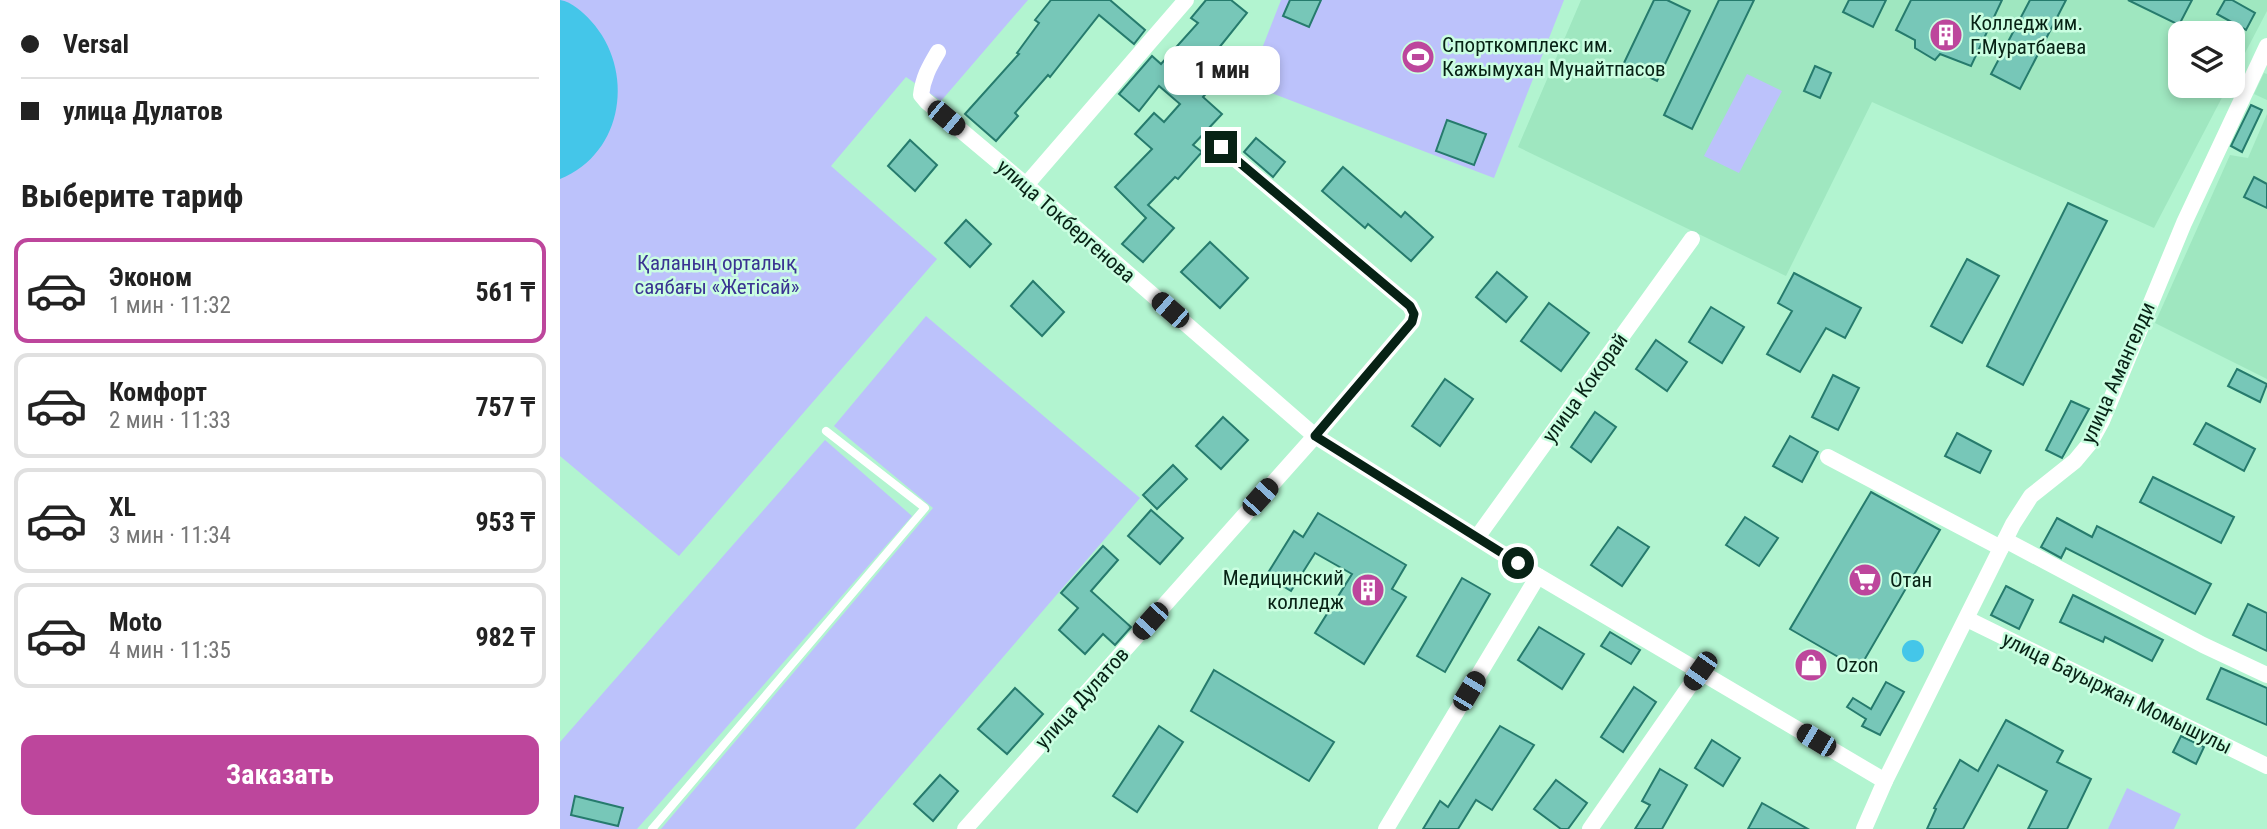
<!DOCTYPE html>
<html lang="ru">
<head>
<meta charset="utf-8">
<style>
	body { margin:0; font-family:"Roboto Condensed",sans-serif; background:#f2f2f2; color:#222; height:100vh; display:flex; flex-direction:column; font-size:26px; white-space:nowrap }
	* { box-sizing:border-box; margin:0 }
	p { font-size:23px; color:#767676 }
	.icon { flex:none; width:38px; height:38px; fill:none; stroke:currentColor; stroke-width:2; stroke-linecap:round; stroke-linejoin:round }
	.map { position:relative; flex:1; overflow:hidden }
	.drawer { display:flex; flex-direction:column; background:#fff; width:560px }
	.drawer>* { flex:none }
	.top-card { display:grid; align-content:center; height:154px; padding:0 21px; background:#fff }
	.fabs { position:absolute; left:1608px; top:21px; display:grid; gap:14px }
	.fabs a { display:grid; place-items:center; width:77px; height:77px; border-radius:14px; background:#fff; box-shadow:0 4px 10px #0003; font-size:35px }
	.end { position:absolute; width:32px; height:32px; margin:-16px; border:9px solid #072215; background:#fff; box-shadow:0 0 0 4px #fff }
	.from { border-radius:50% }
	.bubble { position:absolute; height:49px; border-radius:14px; background:#fff; box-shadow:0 4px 10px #0003; font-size:23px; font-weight:700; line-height:49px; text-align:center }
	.car { position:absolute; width:21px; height:42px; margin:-21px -10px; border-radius:9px; box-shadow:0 0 5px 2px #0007; background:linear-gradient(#222 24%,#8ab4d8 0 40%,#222 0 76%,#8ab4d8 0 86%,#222 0) }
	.top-card b { display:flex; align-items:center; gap:24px; height:66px; font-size:26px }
	.top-card b+b { border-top:2px solid #e0e0e0 }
	.top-card i { width:18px; height:18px; background:#222 }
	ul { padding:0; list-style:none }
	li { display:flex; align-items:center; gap:21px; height:105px; margin:0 14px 10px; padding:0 7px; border:4px solid #e0e0e0; border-radius:14px }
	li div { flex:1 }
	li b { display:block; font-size:26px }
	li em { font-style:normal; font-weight:700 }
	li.selected { border-color:#bd469c }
	li>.icon { width:63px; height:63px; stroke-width:1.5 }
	h2 { padding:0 21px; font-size:32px; line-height:84px }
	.cta { display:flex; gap:14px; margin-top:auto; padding:14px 21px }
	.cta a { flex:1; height:80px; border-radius:14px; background:#bd469c; color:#fff; font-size:28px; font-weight:700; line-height:80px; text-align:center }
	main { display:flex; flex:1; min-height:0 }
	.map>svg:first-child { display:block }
	.built { fill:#9fe7c0 }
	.green { fill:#bcc2fb }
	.water { fill:#44c6e9 }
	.building { fill:#77c7b8; stroke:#267b6d; stroke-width:2 }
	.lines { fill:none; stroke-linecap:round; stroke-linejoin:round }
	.service { stroke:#fff; stroke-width:8 }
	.minor { stroke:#fff; stroke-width:16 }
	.route { stroke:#072215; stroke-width:9 }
	.labels { text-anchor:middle; stroke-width:5; stroke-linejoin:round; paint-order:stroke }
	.poi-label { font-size:21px; fill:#072215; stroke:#cafee1; text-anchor:start }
	.street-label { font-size:21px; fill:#072215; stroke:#cafee1 }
	.park-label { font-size:21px; fill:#3a3392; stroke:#cafee1 }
</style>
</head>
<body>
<main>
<section class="drawer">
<div class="top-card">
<b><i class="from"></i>Versal</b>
<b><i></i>улица Дулатов</b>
</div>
<h2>Выберите тариф</h2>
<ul>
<li class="selected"><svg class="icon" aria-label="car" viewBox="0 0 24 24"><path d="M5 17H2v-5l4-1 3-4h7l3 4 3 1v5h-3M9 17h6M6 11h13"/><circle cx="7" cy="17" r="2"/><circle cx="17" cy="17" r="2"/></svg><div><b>Эконом</b><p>1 мин · 11:32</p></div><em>561 ₸</em></li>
<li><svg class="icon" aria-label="car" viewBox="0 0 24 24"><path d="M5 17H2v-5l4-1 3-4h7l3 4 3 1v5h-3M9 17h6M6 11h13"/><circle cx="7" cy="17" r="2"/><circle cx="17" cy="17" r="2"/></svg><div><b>Комфорт</b><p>2 мин · 11:33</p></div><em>757 ₸</em></li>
<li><svg class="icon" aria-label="car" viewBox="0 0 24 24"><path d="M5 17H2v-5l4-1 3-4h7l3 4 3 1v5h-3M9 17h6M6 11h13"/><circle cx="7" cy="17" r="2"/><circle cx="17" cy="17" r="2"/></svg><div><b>XL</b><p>3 мин · 11:34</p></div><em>953 ₸</em></li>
<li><svg class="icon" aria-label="car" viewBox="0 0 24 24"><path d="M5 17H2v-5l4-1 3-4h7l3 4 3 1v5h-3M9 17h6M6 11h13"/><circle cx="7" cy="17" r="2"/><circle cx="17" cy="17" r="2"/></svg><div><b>Moto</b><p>4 мин · 11:35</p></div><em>982 ₸</em></li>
</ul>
<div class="cta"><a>Заказать</a></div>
</section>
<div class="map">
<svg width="1707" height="829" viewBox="0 0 1707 829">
	<rect width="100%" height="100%" fill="#b2f4d0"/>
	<g class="built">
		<path d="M1021 0H1707V11L1673 76V33H1620V86H1668L1594 228 1312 102 1226 276 958 147Z"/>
		<path d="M1704 73 1707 74V100L1694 94Z"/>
		<path d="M1707 114V379L1595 323 1670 155 1688 158Z"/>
	</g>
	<g class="green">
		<path d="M0 0H468L381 101 346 77 271 166 377 259 119 556 0 456Z"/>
		<path d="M721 0H1004L934 178 688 84Z"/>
		<path d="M1187 74 1222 91 1179 173 1144 156Z"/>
		<path d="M366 316 580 498 295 829H101L373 508 274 426Z"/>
		<path d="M265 440 352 516 77 829H0V742Z"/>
		<path d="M1567 788 1621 814 1614 829H1548Z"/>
	</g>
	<g class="water">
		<path d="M0 0C12 2 23 12 31 21 75 69 65 153 0 179Z"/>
		<circle cx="1353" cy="651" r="11"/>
	</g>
	<g class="building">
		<path d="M491 0H550L585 30 574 44 539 15 490 77 488 75 455 113 458 116 436 141 405 114 459 54 457 53 479 23 475 20Z"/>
		<path d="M646 0H671L687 13 654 54 669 68 643 97 662 114 633 145 642 152 618 179 615 177 588 205 614 228 583 262 562 244 586 218 555 187 592 149 575 134 594 113 604 122 620 104 599 86 579 111 559 94 592 56 601 64 638 23 631 18Z"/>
		<path d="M730 0H761L749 27 723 16Z"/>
		<path d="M1094 0H1107L1130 11 1097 81 1063 65Z"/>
		<path d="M1159 0H1194L1132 129 1104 115Z"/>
		<path d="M1289 0H1326L1313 27 1283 12Z"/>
		<path d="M1351 0H1442L1411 66 1380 54 1375 60 1355 48V40L1336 30Z"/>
		<path d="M1470 0H1506L1460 89 1431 74Z"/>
		<path d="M1568 0H1632L1619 25Z"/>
		<path d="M1665 0H1672L1695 13 1686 30 1657 14Z"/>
		<path d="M1255 66 1271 73 1260 98 1244 91Z"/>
		<path d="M1691 105 1702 110 1682 152 1671 146Z"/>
		<path d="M887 120 926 134 914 165 876 151Z"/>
		<path d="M696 138 725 162 713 177 684 152Z"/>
		<path d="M350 140 377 165 355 191 328 166Z"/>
		<path d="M783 167 841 217 845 212 873 237 851 261 808 224 805 228 762 191Z"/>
		<path d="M1694 177 1707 184V208L1684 197Z"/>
		<path d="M1508 203 1547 221 1463 385 1427 366Z"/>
		<path d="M406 220 431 244 410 267 385 243Z"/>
		<path d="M650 242 688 278 660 308 621 272Z"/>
		<path d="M1407 259 1439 276 1402 343 1371 326Z"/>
		<path d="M937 272 967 297 946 322 916 297Z"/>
		<path d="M1234 273 1301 308 1285 338 1266 328 1240 372 1207 354 1232 311 1218 303Z"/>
		<path d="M473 281 504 312 482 336 451 306Z"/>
		<path d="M989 303 1029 333 1001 371 961 341Z"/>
		<path d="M1151 307 1184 327 1162 363 1129 342Z"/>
		<path d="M1096 340 1127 362 1107 391 1076 369Z"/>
		<path d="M1677 369 1707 384 1700 402 1668 386Z"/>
		<path d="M1273 375 1299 388 1278 430 1252 417Z"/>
		<path d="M885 379 913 399 880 446 852 426Z"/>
		<path d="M1511 401 1529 409 1502 458 1486 450Z"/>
		<path d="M1035 412 1056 427 1031 462 1011 447Z"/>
		<path d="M663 417 688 440 661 469 636 446Z"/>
		<path d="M1646 423 1695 449 1684 471 1634 444Z"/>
		<path d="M1397 433 1431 451 1420 473 1385 456Z"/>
		<path d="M1230 436 1258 452 1242 482 1213 466Z"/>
		<path d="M613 465 627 479 597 509 583 495Z"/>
		<path d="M1593 477 1674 517 1661 543 1580 502Z"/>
		<path d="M1311 492 1380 530 1299 669 1230 629Z"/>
		<path d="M591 510 623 538 600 564 568 536Z"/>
		<path d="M758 513 846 565 832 589 846 597 804 664 755 633 792 574 755 553 731 591 706 576 734 531 743 537Z"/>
		<path d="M1185 517 1218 538 1199 566 1166 545Z"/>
		<path d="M1497 518 1532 537 1537 526 1651 584 1635 614 1506 548 1501 558 1481 547Z"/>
		<path d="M1058 527 1089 547 1062 586 1031 565Z"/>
		<path d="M543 546 558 560 531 591 571 627 555 645 543 634 525 654 499 630 518 608 501 593Z"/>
		<path d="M902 578 930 594 885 672 857 656Z"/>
		<path d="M1446 586 1473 600 1459 629 1431 615Z"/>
		<path d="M1513 595 1603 640 1592 661 1545 637 1543 642 1500 622Z"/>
		<path d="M1688 604 1707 613V651L1673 635Z"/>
		<path d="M979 627 1024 654 1002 689 958 660Z"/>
		<path d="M1050 632 1080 650 1071 664 1041 646Z"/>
		<path d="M1661 668 1707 688V725L1647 699Z"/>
		<path d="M654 670 774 742 749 781 631 711Z"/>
		<path d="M1326 682 1344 692 1320 735 1302 726 1306 719 1287 707 1293 698 1311 709Z"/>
		<path d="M1074 687 1096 702 1063 752 1041 737Z"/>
		<path d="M455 688 483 714 447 754 418 729Z"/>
		<path d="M1446 720 1503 751 1497 762 1531 779 1507 829H1468L1487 791 1438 765 1403 829H1367L1376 809 1374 808 1400 760 1418 771Z"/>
		<path d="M599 726 623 742 577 812 553 796Z"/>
		<path d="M940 726 974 745 932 810 916 800 898 829H863L880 801 888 807Z"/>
		<path d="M1621 736 1644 747 1636 764 1613 752Z"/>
		<path d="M1152 740 1180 758 1163 786 1135 768Z"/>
		<path d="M1100 769 1127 785 1102 829H1075L1090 805 1082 801Z"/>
		<path d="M380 775 398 791 373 821 354 804Z"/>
		<path d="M996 780 1027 803 1008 829H1001L974 809Z"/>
		<path d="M15 796 63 808 58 826 11 815Z"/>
		<path d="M1202 803 1248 829H1188Z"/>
	</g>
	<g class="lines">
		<path class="service" d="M92 829 365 508 266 431"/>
		<g class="minor">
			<path d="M378 52C369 67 363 78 361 95L366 101 466 185 755 436 978 576 1325 781"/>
			<path d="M466 185 626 0"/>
			<path d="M1268 457 1441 548"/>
			<path d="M918 536 1132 239"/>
			<path d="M1445 540 1643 645 1707 675"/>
			<path d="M1407 619 1707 766"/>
			<path d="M405 829 755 436 852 322 854 314 850 306 661 147"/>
			<path d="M826 829 978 576"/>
			<path d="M1030 829 1140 671"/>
			<path d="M1304 829 1325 781 1453 524 1471 496 1515 461 1530 443 1542 421 1624 223 1707 46"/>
		</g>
	</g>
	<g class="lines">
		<path class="route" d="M661 147 850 306 854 314 852 322 755 436 958 563"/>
	</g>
	<defs>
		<symbol id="building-disc" viewBox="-11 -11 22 22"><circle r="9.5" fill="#bd469c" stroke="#cafee1"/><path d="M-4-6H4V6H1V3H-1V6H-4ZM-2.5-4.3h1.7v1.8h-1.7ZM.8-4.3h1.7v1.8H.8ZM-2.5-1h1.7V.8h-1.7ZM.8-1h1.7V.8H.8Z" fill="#fff"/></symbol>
		<symbol id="stadium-disc" viewBox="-11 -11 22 22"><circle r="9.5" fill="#bd469c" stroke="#cafee1"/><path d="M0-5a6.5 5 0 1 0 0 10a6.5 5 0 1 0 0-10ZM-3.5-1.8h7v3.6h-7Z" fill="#fff"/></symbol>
		<symbol id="supermarket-disc" viewBox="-11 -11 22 22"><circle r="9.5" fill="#bd469c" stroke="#cafee1"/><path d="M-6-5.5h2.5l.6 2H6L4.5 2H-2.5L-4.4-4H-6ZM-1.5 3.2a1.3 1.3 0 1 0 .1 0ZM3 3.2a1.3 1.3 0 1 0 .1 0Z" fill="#fff"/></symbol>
		<symbol id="shop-disc" viewBox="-11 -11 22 22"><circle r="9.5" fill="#bd469c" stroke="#cafee1"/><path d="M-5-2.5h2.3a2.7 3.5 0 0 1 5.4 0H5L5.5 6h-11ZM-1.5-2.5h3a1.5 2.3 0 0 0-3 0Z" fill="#fff"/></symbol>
	</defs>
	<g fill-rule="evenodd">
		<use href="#building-disc" x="1367" y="16" width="38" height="38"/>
		<use href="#stadium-disc" x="839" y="38" width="38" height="38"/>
		<use href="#supermarket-disc" x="1286" y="561" width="38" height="38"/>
		<use href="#building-disc" x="789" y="571" width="38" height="38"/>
		<use href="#shop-disc" x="1232" y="646" width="38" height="38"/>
	</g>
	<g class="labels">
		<g class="poi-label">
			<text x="1410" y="30">Колледж им.<tspan x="1410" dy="24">Г.Муратбаева</tspan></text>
			<text x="882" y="52">Спорткомплекс им.<tspan x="882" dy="24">Кажымухан Мунайтпасов</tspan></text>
			<text x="784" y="585" text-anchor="end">Медицинский<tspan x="784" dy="24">колледж</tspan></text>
			<text x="1330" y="587">Отан</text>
			<text x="1276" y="672">Ozon</text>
		</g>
		<g class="street-label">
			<text transform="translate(506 221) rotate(41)" y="7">улица Токбергенова</text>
			<text transform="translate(1558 373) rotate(-66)" y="7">улица Амангелди</text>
			<text transform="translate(1025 388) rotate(-54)" y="7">улица Кокорай</text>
			<text transform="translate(1557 693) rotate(26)" y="7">улица Бауыржан Момышулы</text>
			<text transform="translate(522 698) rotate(-48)" y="7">улица Дулатов</text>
		</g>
		<g class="park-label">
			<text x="157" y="270">Қаланың орталық<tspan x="157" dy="24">саябағы «Жетісай»</tspan></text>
		</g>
	</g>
</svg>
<div class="fabs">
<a><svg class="icon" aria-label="layers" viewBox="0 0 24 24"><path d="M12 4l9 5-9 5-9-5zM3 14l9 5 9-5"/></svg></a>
</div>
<i class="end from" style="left:958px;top:563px"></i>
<i class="end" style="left:661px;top:147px"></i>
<div class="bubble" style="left:604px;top:46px;width:116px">1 мин</div>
<i class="car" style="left:386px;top:118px;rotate:130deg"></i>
<i class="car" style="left:610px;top:310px;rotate:311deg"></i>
<i class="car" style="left:700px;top:497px;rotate:42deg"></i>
<i class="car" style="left:590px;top:621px;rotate:222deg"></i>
<i class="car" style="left:1140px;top:671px;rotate:215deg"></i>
<i class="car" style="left:909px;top:691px;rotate:31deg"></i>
<i class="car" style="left:1256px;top:740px;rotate:301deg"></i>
</div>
</main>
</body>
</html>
